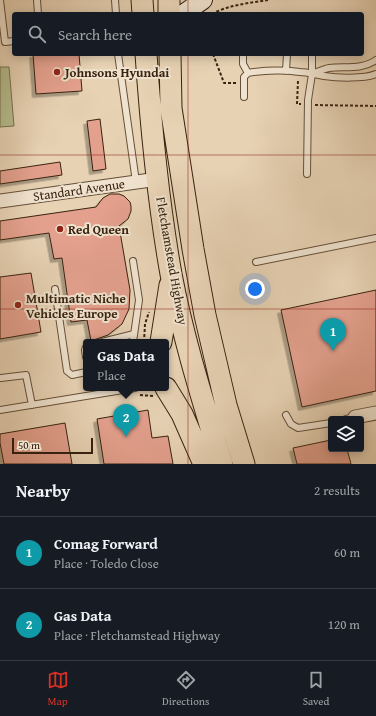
<!DOCTYPE html>
<meta charset="utf-8">
<style>
body{margin:0;font-family:"Gentium Book Plus",serif;background:#242831;color:#f1f3f6}
.controls{position:absolute;right:12px;bottom:12px;display:grid;overflow:hidden;border-radius:4px;box-shadow:0 2px 10px #0003}
.controls button{width:36px;height:36px;display:grid;place-items:center;padding:0;border:0;border-bottom:1px solid #363941;background:#171b24;color:#f1f3f6;font:20px sans-serif}
.scale{position:absolute;left:12px;bottom:10px;width:81px;box-sizing:border-box;padding-left:4px;border:2px solid #382310;border-top:0;font-size:11px;line-height:14px;white-space:nowrap;color:#382310;-webkit-text-stroke:3px #efe2ce;paint-order:stroke}
.you{position:absolute;left:255px;top:289px;width:14px;height:14px;margin:-10px;border:3px solid #fff;border-radius:50%;background:#1a73e8;box-shadow:0 0 0 6px #1a73e833}
.badge{display:grid;place-items:center;width:26px;height:26px;border-radius:50%;background:#d93025;color:#fff;font-size:13px;font-weight:700}
.pin{position:absolute;translate:-50% -33px;filter:drop-shadow(0 1px 2px #0008)}
.pin::after{content:'';position:absolute;top:21px;width:14px;height:12px;background:inherit;clip-path:polygon(0 0,100% 0,50% 100%)}
.popup{position:absolute;left:83px;top:339px;width:86px;height:52px;box-sizing:border-box;display:grid;place-content:center;border-radius:4px;background:#171b24;filter:drop-shadow(0 1px 3px #0005);font-size:13px;white-space:nowrap;color:#9ea1a6}
.popup b{font-size:15px;color:#f1f3f6}
.popup::after{content:'';position:absolute;left:50%;top:100%;margin-left:-8px;border:8px solid transparent;border-top-color:#171b24}
.list{margin:0;padding:0;list-style:none}
h2{display:flex;justify-content:space-between;align-items:center;height:52px;margin:0;padding:0 16px;font-size:17px}
h2 small{font-size:13px;font-weight:400;color:#9ea1a6}
.list li{display:grid;grid-template-columns:26px 1fr auto;gap:12px;align-items:center;box-sizing:border-box;height:72px;padding:0 16px;border-top:1px solid #363941}
.list b{display:block;font-size:15px;white-space:nowrap}
.list p{margin:0;font-size:13px;white-space:nowrap;color:#9ea1a6}
.list em{font-size:13px;font-style:normal;color:#9ea1a6}
.icon{flex:none;width:22px;height:22px;fill:none;stroke:currentColor;stroke-width:2;stroke-linecap:round;stroke-linejoin:round}
.map{position:relative;flex:none;width:376px;height:464px;overflow:hidden}
.search{position:absolute;background:#171b24;box-shadow:0 2px 10px #0003;left:12px;right:12px;top:12px;height:44px;display:flex;align-items:center;gap:10px;box-sizing:border-box;padding:0 14px;border-radius:4px;color:#9ea1a6;font-size:15px}
.sheet{height:196px;background:#171b24}
nav{display:flex;justify-content:space-around;align-items:center;box-sizing:border-box;height:56px;border-top:1px solid #363941;background:#171b24;font-size:11px;color:#9ea1a6}
nav a{display:grid;justify-items:center;gap:2px}
nav .on{color:#d93025}
.map>svg:first-child{display:block}
</style>
<div class="map">
<svg width="376" height="464" viewBox="0 0 376 464">
<defs>
<filter id="shadow"><feDropShadow dx="-3.5" dy="3.5" stdDeviation="0" flood-color="#0004"/></filter>
</defs>
<rect width="100%" height="100%" fill="#e7d2b4"/>
<filter id="stains"><feTurbulence type="fractalNoise" baseFrequency=".005" numOctaves="4"/><feColorMatrix values="0 0 0 0 .2 0 0 0 0 .09 0 0 0 0 .02 0 0 0 .5 -.17"/></filter>
<radialGradient id="worn" r=".72"><stop offset=".6" stop-color="#630" stop-opacity="0"/><stop offset="1" stop-color="#630" stop-opacity=".3"/></radialGradient>
<path fill="#b5bc8e" stroke="#76704f" d="M 0,67 L 9,67 L 14,126 L 0,127 Z"/>
<path fill="#e3a08d" stroke="#382310" filter="url(#shadow)" d="M 33,54 L 79,54 L 82,91 L 36,94 Z
M 100,119 L 106,169 L 93,171 L 87,121 Z
M 60,162 L 62,175 L 0,184 L 0,171 Z
M 110,194 L 119,194 L 124,196 L 130,202 L 131,206 L 131,211 L 128,219 L 119,226 L 130,290 L 129,309 L 122,324 L 108,335 L 91,341 L 87,320 L 71,322 L 62,258 L 54,259 L 49,233 L 0,240 L 0,221 L 96,207 L 103,198 Z
M 31,273 L 41,332 L 0,339 L 0,277 Z
M 376,290 L 376,391 L 302,407 L 281,310 Z
M 148,410 L 152,438 L 168,436 L 173,464 L 104,464 L 97,419 Z
M 65,423 L 72,464 L 4,464 L 0,443 L 0,434 Z
M 331,440 L 331,449 L 347,449 L 351,464 L 297,464 L 293,448 Z"/>
<g fill="none" stroke-linecap="round" stroke-linejoin="round">
<defs>
<path id="service" d="M 0,0 L 5,42 L 14,41
M 37,0 L 38,14
M 115,0 L 116,14
M 118,54 L 136,182
M 243,54 L 243,64 L 248,73
M 286,71 L 287,54
M 313,73 C 318,72 324,69 329,68 C 345,66 362,70 376,60
M 244,97 L 244,77 L 248,73 C 265,70 283,70 300,72 C 308,72 316,75 324,76 C 337,78 364,79 376,74
M 307,174 L 308,100 L 312,74 L 312,54
M 133,261 L 139,300 L 133,342
M 256,262 L 376,238
M 55,289 L 67,371 L 72,375 L 86,372
M 102,342 L 134,334
M 86,347 L 85,350 L 86,357
M 1,378 L 26,375 L 32,405
M 0,410 L 135,388
M 286,415 L 291,424 L 298,428 L 331,423
M 346,419 L 355,417"/>
<path id="minor" d="M 0,201 L 158,179
M 355,417 L 376,413"/>
<path id="secondary" d="M 183,14 L 203,0"/>
<path id="trunk" d="M 142,0 L 143,14
M 169,14 L 169,0
M 146,54 C 151,127 158,201 171,274 C 183,338 203,401 222,464
M 170,54 L 171,108 L 193,249 L 205,315 L 226,405 L 244,464
M 161,342 L 170,285
M 166,388 L 182,414 L 204,464"/>
</defs>
<use href="#service" stroke="#644f39" stroke-width="8"/>
<use href="#minor" stroke="#644f39" stroke-width="15"/>
<use href="#secondary" stroke="#382310" stroke-width="20"/>
<use href="#trunk" stroke="#382310" stroke-width="23"/>
<path stroke="#382310" stroke-width="2" stroke-dasharray="3 2" stroke-linecap="butt" d="M 212,14 C 228,5 250,3 268,0
M 213,54 L 224,83 L 236,83
M 298,81 L 297,104 L 301,104
M 315,105 L 376,106
M 144,342 L 145,324 L 149,312
M 140,395 L 153,396"/>
<use href="#service" stroke="#efe2ce" stroke-width="6"/>
<use href="#minor" stroke="#efe2ce" stroke-width="13"/>
<use href="#secondary" stroke="#efe2ce" stroke-width="18"/>
<use href="#trunk" stroke="#e7d2b4" stroke-width="21"/>
</g>
<path fill="none" stroke="#8f2418" stroke-width="1" stroke-opacity="0.55" d="M 188,0 L 188,14M 188,54 L 188,464M 0,155 L 376,155M 0,309 L 376,309"/>
<g fill="#8f2418" stroke="#efe2ce" stroke-width="1.5">
<circle cx="57" cy="72" r="4"/>
<circle cx="60" cy="229" r="4"/>
<circle cx="18" cy="305" r="4"/>
</g>
<g text-anchor="middle" dominant-baseline="central" stroke-width="4" stroke-linejoin="round" paint-order="stroke">
<g font-size="13" font-weight="bold" fill="#382310" stroke="#efe2ce" text-anchor="start">
<text x="65" y="72">Johnsons Hyundai</text>
<text x="68" y="229">Red Queen</text>
<text x="26" y="298">Multimatic Niche<tspan x="26" dy="15">Vehicles Europe</tspan></text>
</g>
<g font-size="13" fill="#382310" stroke="#efe2ce">
<text transform="translate(79 190) rotate(-8)">Standard Avenue</text>
<text transform="translate(172 261) rotate(80)">Fletchamstead Highway</text>
</g>
</g>
<rect width="100%" height="100%" filter="url(#stains)"/>
<rect width="100%" height="100%" fill="url(#worn)"/>
</svg>
<div class="controls">
<button><svg class="icon" aria-label="layers" viewBox="0 0 24 24"><path d="M12 4l9 5-9 5-9-5zM3 14l9 5 9-5"/></svg></button>
</div>
<div class="scale">50 m</div>
<div class="you"></div>
<div class="pin badge" style="left:333px;top:351px;background:#0f9aa8">1</div>
<div class="pin badge" style="left:126px;top:437px;background:#0f9aa8">2</div>
<div class="popup"><b>Gas Data</b>Place</div>
<div class="search"><svg class="icon" aria-label="search" viewBox="0 0 24 24"><circle cx="10" cy="10" r="6"/><path d="M15 15l6 6"/></svg>Search here</div>
</div>
<section class="sheet">
<h2>Nearby<small>2 results</small></h2>
<ul class="list">
<li><span class="badge" style="background:#0f9aa8">1</span><div><b>Comag Forward</b><p>Place · Toledo Close</p></div><em>60 m</em></li>
<li><span class="badge" style="background:#0f9aa8">2</span><div><b>Gas Data</b><p>Place · Fletchamstead Highway</p></div><em>120 m</em></li>
</ul>
</section>
<nav>
<a class="on"><svg class="icon" aria-label="map" viewBox="0 0 24 24"><path d="M3 6l6-2 6 2 6-2v14l-6 2-6-2-6 2zM9 4v14M15 6v14"/></svg>Map</a>
<a><svg class="icon" aria-label="directions" viewBox="0 0 24 24"><path d="M12 3l9 9-9 9-9-9zM9 14v-3h6M13 9l2 2-2 2"/></svg>Directions</a>
<a><svg class="icon" aria-label="saved" viewBox="0 0 24 24"><path d="M7 4h10v16l-5-4-5 4z"/></svg>Saved</a>
</nav>
